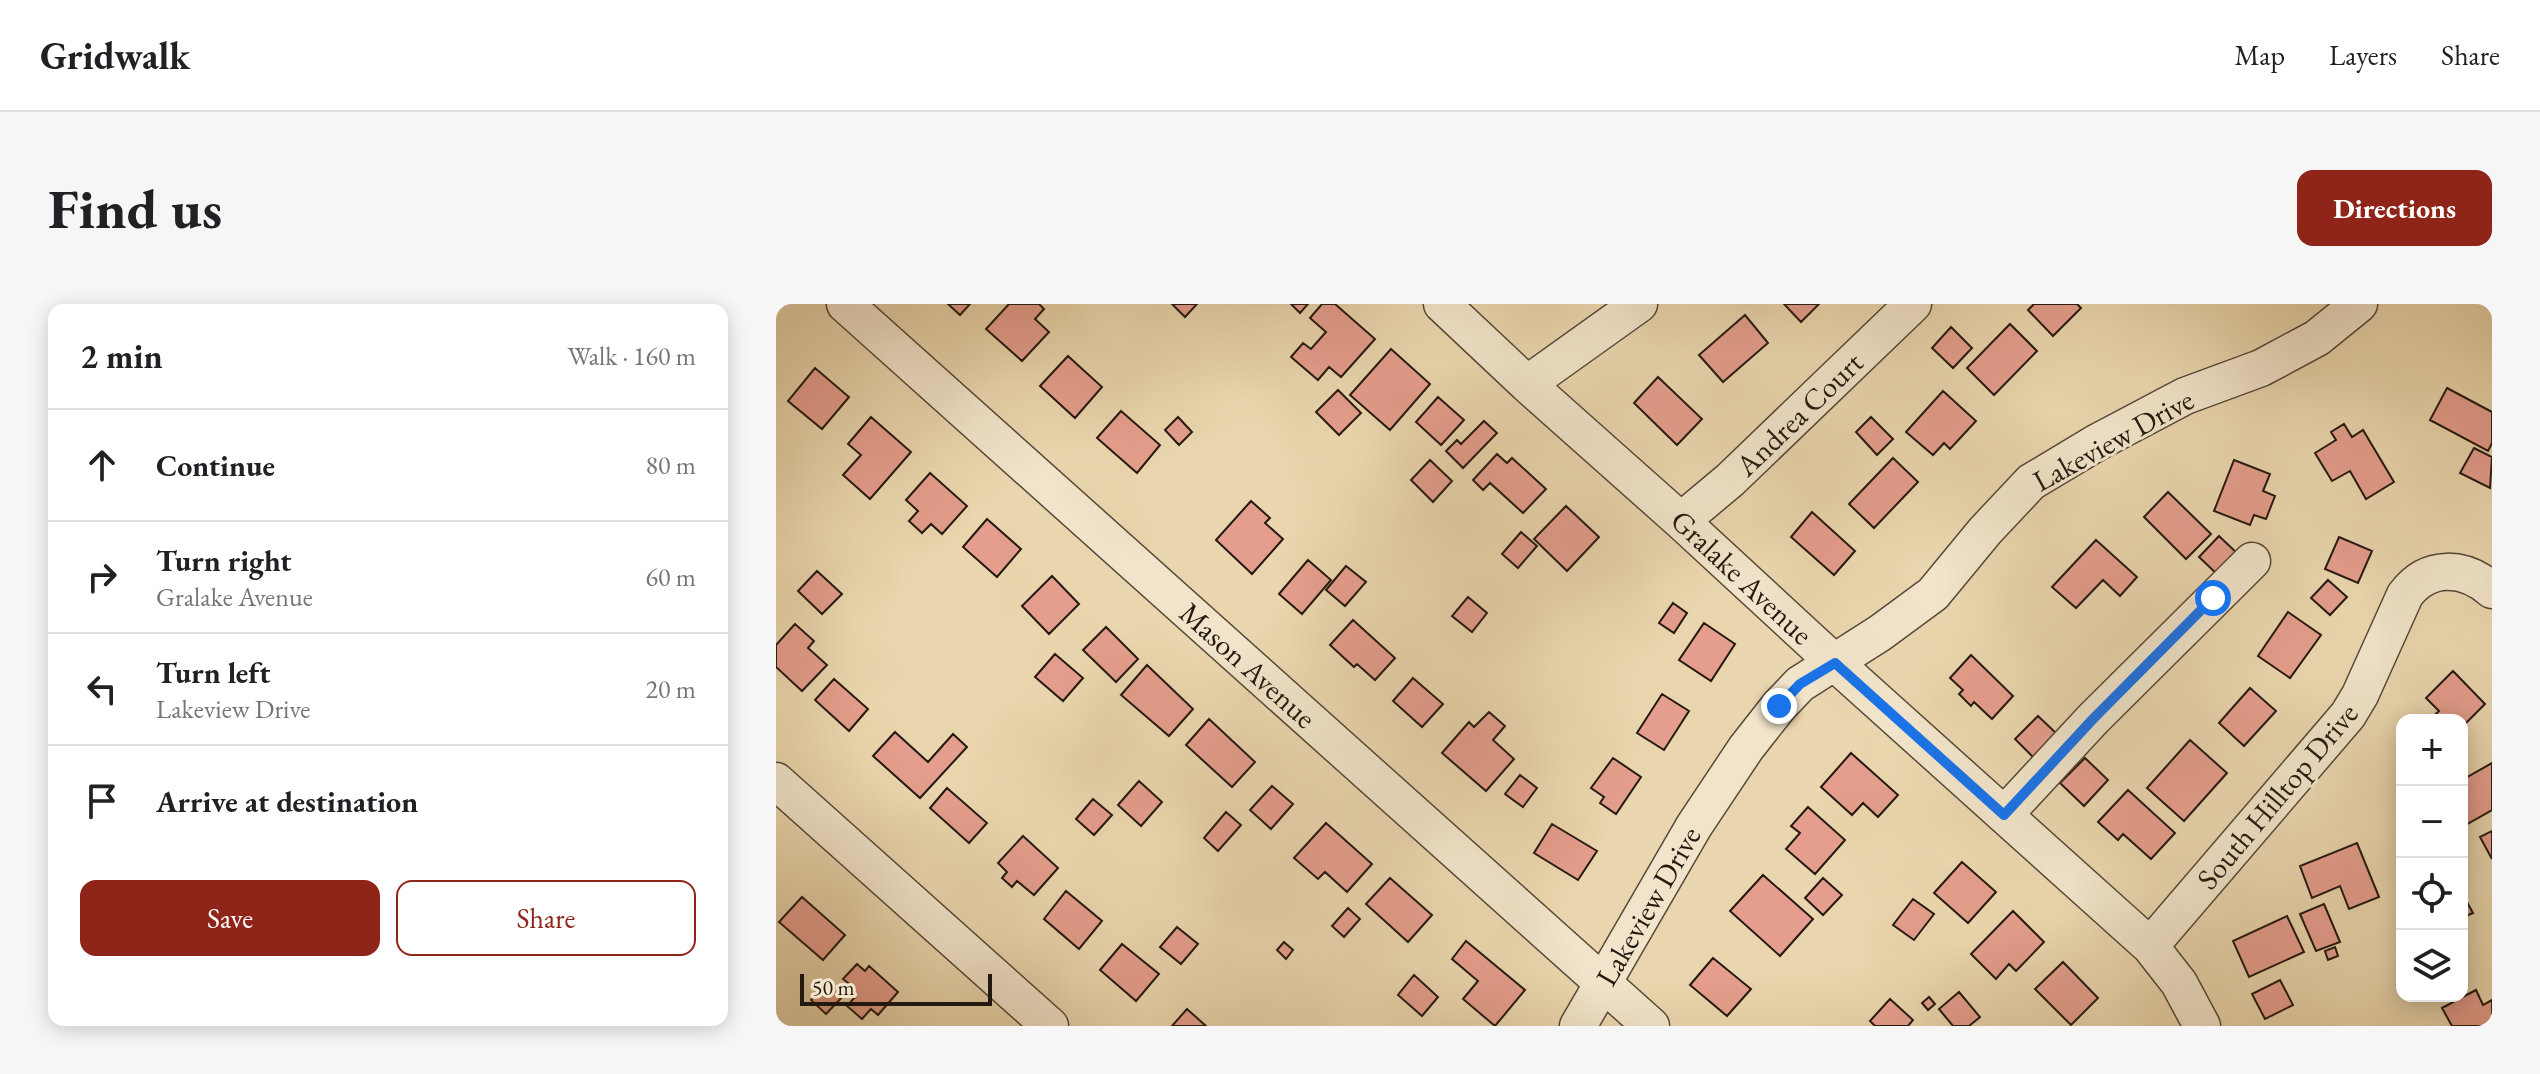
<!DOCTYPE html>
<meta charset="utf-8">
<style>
body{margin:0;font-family:"EB Garamond",serif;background:#f6f6f6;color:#202124}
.controls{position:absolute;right:24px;bottom:24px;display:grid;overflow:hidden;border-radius:16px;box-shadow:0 4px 20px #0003}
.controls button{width:72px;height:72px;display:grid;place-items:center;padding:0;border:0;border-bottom:2px solid #e0e0e0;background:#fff;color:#202124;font:40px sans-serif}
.scale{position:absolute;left:24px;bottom:20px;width:192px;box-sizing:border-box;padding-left:8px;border:4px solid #241910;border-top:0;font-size:22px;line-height:28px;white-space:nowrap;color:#241910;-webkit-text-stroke:6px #f1e4ca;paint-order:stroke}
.stop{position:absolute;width:24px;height:24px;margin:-18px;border:6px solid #1a73e8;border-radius:50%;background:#fff}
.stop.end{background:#1a73e8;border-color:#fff;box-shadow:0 2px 8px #0008}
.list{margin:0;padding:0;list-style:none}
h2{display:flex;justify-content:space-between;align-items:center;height:104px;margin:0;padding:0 32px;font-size:34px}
h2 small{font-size:26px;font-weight:400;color:#757577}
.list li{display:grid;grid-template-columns:52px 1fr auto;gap:24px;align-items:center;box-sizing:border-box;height:112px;padding:0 32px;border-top:2px solid #e0e0e0}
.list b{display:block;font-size:30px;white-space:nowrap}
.list p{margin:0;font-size:26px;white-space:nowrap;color:#757577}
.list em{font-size:26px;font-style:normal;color:#757577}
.actions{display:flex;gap:16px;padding:24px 32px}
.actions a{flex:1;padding:18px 0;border:2px solid #8f2418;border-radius:16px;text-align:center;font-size:28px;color:#8f2418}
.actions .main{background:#8f2418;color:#fff}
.icon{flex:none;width:44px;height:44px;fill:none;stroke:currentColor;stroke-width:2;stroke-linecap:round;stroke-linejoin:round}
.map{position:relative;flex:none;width:1716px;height:722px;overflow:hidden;border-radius:16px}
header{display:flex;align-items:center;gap:48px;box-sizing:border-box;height:112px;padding:0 40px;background:#fff;border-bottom:2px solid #e0e0e0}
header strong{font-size:38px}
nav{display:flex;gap:44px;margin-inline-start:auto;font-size:28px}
.intro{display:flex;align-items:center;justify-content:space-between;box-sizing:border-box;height:192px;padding:0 48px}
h1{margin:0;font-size:56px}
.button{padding:20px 36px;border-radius:16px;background:#8f2418;color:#fff;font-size:28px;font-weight:700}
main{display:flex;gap:48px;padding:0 48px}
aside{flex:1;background:#fff;border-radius:16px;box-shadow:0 4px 20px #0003}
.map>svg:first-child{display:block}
</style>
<header>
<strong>Gridwalk</strong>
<nav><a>Map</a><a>Layers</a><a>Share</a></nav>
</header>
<div class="intro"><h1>Find us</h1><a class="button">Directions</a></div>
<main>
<aside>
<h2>2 min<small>Walk · 160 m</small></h2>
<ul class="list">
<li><svg class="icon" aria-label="ahead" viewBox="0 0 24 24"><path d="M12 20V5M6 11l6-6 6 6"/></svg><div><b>Continue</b></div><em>80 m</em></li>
<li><svg class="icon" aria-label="right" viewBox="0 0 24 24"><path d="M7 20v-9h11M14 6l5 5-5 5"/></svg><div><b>Turn right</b><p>Gralake Avenue</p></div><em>60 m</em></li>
<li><svg class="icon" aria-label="left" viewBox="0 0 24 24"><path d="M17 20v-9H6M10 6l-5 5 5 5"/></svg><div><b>Turn left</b><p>Lakeview Drive</p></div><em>20 m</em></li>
<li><svg class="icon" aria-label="arrive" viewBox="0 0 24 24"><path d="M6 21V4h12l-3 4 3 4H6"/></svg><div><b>Arrive at destination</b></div></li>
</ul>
<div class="actions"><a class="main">Save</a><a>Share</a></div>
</aside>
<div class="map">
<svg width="1716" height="722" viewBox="0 0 1716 722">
<rect width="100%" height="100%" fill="#ead6ae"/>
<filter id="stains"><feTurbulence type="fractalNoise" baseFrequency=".0025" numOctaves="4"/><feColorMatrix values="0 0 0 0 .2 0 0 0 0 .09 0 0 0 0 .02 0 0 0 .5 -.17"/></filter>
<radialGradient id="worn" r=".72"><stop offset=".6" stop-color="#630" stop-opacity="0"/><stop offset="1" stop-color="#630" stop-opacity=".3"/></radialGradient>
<path fill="#e59e8d" stroke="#241910" stroke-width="2" d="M 172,0 L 194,0 L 184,11 Z
M 233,0 L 263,0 L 268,5 L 259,15 L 273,28 L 246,57 L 210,25 Z
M 396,0 L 421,0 L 409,13 Z
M 515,0 L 532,0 L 524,9 Z
M 546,0 L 559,0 L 599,35 L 565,73 L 553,63 L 542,76 L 515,53 L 527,39 L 535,45 L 550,28 L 534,14 Z
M 1008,0 L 1043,0 L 1025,18 Z
M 1258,0 L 1301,0 L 1305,4 L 1277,32 L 1252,6 Z
M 969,11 L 992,39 L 947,78 L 923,51 Z
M 1234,20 L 1261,47 L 1218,91 L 1191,64 Z
M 1175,23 L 1196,44 L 1177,64 L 1156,44 Z
M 615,45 L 654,80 L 614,126 L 574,91 Z
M 292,52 L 326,83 L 299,114 L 264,82 Z
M 39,64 L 73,93 L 46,125 L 12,97 Z
M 882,73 L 926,115 L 901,141 L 858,99 Z
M 1671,84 L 1716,108 L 1716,139 L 1712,147 L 1654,116 Z
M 562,86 L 585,109 L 563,131 L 540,108 Z
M 1167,87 L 1200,117 L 1174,145 L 1168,139 L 1157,151 L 1130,128 Z
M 662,93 L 688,116 L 665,141 L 640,118 Z
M 345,107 L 384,141 L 361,169 L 321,134 Z
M 95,113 L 135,148 L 94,195 L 67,171 L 85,151 L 72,140 Z
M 402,113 L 416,128 L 403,141 L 389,126 Z
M 1095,113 L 1117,135 L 1101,151 L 1080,128 Z
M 708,117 L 721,129 L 687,164 L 670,147 L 681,136 L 685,140 Z
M 1568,120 L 1576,133 L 1587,126 L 1618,178 L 1590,195 L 1574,167 L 1556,177 L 1539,149 L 1560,136 L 1555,128 Z
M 1698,144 L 1716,153 L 1714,184 L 1684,169 Z
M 721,150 L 731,159 L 736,154 L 770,185 L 747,209 L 714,179 L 707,186 L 697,176 Z
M 1117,154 L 1142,178 L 1098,224 L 1073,200 Z
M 654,156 L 676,177 L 657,198 L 635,176 Z
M 1458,156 L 1494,170 L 1487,187 L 1499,192 L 1490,215 L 1478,211 L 1474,221 L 1438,207 Z
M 154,169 L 191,202 L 166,230 L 155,220 L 146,229 L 133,217 L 142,207 L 130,196 Z
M 1392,188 L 1435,230 L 1410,255 L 1368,213 Z
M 475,197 L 494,214 L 489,219 L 507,235 L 476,270 L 440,236 Z
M 790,202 L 823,233 L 791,267 L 758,235 Z
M 1036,208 L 1079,247 L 1058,271 L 1015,233 Z
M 211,215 L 245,245 L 221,273 L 187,243 Z
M 745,228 L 761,242 L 742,264 L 726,250 Z
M 1443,232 L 1463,251 L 1443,272 L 1423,253 Z
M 1563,233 L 1596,247 L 1582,279 L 1549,265 Z
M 1320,236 L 1361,273 L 1344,292 L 1327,276 L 1300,304 L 1276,283 Z
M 532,256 L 555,276 L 526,310 L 503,290 Z
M 570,262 L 590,278 L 569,302 L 550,286 Z
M 41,267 L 66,290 L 46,310 L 22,287 Z
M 276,272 L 303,300 L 273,330 L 246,302 Z
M 1552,276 L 1571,293 L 1554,311 L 1535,294 Z
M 692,293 L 711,309 L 696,328 L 676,312 Z
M 897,299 L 911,309 L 898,329 L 883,319 Z
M 1512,308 L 1545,331 L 1514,374 L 1482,352 Z
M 577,316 L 619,354 L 599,376 L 581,360 L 578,363 L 554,341 Z
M 928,319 L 959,340 L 935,377 L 903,356 Z
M 19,320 L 38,337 L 32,344 L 51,361 L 26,387 L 0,363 L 0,341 Z
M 330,323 L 362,355 L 340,378 L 307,346 Z
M 279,350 L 307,374 L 287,397 L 259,373 Z
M 1195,351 L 1237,392 L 1216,415 L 1198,398 L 1195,402 L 1183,390 L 1187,386 L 1174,374 Z
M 371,361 L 417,405 L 393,432 L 345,391 Z
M 1677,367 L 1709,400 L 1686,423 L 1686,416 L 1653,416 L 1663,407 L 1650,394 Z
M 637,374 L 667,400 L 646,423 L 617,397 Z
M 58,375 L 92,405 L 73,427 L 39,396 Z
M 1474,384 L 1500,407 L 1468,442 L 1443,419 Z
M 886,390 L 913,407 L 888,446 L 861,429 Z
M 713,408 L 729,422 L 717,436 L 738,455 L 710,487 L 666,449 L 693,418 L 698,423 Z
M 1262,412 L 1281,430 L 1258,454 L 1239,435 Z
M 433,415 L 479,458 L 456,483 L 410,441 Z
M 119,428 L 152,458 L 177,430 L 191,443 L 144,494 L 97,452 Z
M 1414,436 L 1451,469 L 1408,517 L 1371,484 Z
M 1075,449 L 1122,491 L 1102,513 L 1087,499 L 1076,511 L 1045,483 Z
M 837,454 L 865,473 L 840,510 L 824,499 L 828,493 L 815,484 Z
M 1309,454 L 1332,476 L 1308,502 L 1284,479 Z
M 1716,459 L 1716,506 L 1686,523 L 1686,476 Z
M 744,471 L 761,484 L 747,503 L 729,490 Z
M 363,477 L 386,498 L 365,522 L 342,501 Z
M 496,482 L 517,500 L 495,525 L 474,506 Z
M 171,484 L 211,519 L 193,539 L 154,504 Z
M 1352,486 L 1399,529 L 1375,555 L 1347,530 L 1342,536 L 1322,518 Z
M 317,495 L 336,511 L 318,531 L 300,515 Z
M 1032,503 L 1069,536 L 1039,570 L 1010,545 L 1024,529 L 1015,522 Z
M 450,508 L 465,521 L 442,547 L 428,534 Z
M 550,519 L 596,560 L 571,588 L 549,568 L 542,575 L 518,554 Z
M 776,520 L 821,547 L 802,576 L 758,549 Z
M 1716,527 L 1716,555 L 1704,533 Z
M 247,532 L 282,564 L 258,591 L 241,577 L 236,583 L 226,574 L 231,568 L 222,559 Z
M 1581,539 L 1603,593 L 1573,605 L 1564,582 L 1536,594 L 1524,562 Z
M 1186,558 L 1220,588 L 1192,619 L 1158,589 Z
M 987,571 L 1037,615 L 1004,652 L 954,607 Z
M 614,574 L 656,611 L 632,638 L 590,600 Z
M 1047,574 L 1066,591 L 1047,611 L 1029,594 Z
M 290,587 L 326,617 L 303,645 L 268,615 Z
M 1686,589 L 1697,609 L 1686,614 Z
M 26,593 L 69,631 L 47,656 L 3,618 Z
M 1137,595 L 1158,610 L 1138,636 L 1117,621 Z
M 1548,600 L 1564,638 L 1540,647 L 1524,610 Z
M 572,604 L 584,615 L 568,633 L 556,622 Z
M 1237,607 L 1268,638 L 1240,667 L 1233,660 L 1220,675 L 1195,650 Z
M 1511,612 L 1528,648 L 1473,673 L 1457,637 Z
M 401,623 L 422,640 L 405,660 L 384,643 Z
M 690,637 L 749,686 L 719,722 L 687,695 L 702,677 L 676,655 Z
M 508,638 L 517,646 L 510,655 L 501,646 Z
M 346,640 L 383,670 L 360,697 L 324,666 Z
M 1559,643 L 1562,652 L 1552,656 L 1549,647 Z
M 937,654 L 975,685 L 951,712 L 914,681 Z
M 1287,658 L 1322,694 L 1295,721 L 1259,685 Z
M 81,660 L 89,667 L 93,662 L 122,688 L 102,711 L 95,705 L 86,715 L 71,702 L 80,692 L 73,685 L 76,682 L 67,675 Z
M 638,671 L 662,693 L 646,712 L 622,691 Z
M 1504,676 L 1517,701 L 1489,715 L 1476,690 Z
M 52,677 L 68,691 L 50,710 L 35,696 Z
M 1700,686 L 1707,701 L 1716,696 L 1716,722 L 1676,722 L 1666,704 Z
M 1183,688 L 1204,713 L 1193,722 L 1177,722 L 1163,705 Z
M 1153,693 L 1159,700 L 1152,706 L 1146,699 Z
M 1114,695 L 1137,716 L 1132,722 L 1099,722 L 1094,717 Z
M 411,705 L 430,722 L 396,722 Z"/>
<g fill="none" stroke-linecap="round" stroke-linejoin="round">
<defs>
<path id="minor" d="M 69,0 L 875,722
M 666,0 L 751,80 L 905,217 L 1059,359 L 1374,642 L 1403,679 L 1426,722
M 751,80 L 863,0
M 905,217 L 954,176 L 1137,0
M 0,477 L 274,722
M 1228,511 L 1317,415 L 1476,257
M 1374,642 L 1572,411 L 1584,391 L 1629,291 C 1652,260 1688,262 1716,286
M 802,722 L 918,522 L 970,444 L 1003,402 L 1024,380 L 1104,329 L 1157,290 L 1209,227 L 1255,178 L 1320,139 L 1409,92 L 1485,64 L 1541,34 L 1583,0"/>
</defs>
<use href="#minor" stroke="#564838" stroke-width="39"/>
<use href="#minor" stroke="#f1e4ca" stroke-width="36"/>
</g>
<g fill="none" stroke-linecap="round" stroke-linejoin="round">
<path stroke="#1a73e8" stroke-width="10" d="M 1003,402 L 1024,380 L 1059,359 L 1228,511 L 1317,415 L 1437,294"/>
</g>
<g text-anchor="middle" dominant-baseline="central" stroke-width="6" stroke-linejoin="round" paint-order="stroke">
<g font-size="30" fill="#241910" stroke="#f1e4ca">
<text transform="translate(1023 110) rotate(-44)">Andrea Court</text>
<text transform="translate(1337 136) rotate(-29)">Lakeview Drive</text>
<text transform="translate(966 273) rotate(43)">Gralake Avenue</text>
<text transform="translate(472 361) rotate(42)">Mason Avenue</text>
<text transform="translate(1501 492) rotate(-50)">South Hilltop Drive</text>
<text transform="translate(872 602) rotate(-60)">Lakeview Drive</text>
</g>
</g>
<rect width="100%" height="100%" filter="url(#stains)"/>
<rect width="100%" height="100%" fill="url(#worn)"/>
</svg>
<div class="controls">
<button>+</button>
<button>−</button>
<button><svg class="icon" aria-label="locate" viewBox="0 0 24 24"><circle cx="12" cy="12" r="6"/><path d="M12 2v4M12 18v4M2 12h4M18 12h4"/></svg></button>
<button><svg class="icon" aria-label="layers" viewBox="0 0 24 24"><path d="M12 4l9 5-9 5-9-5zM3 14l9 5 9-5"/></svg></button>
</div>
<div class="scale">50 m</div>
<div class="stop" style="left:1437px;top:294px"></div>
<div class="stop end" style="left:1003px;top:402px"></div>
</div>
</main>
